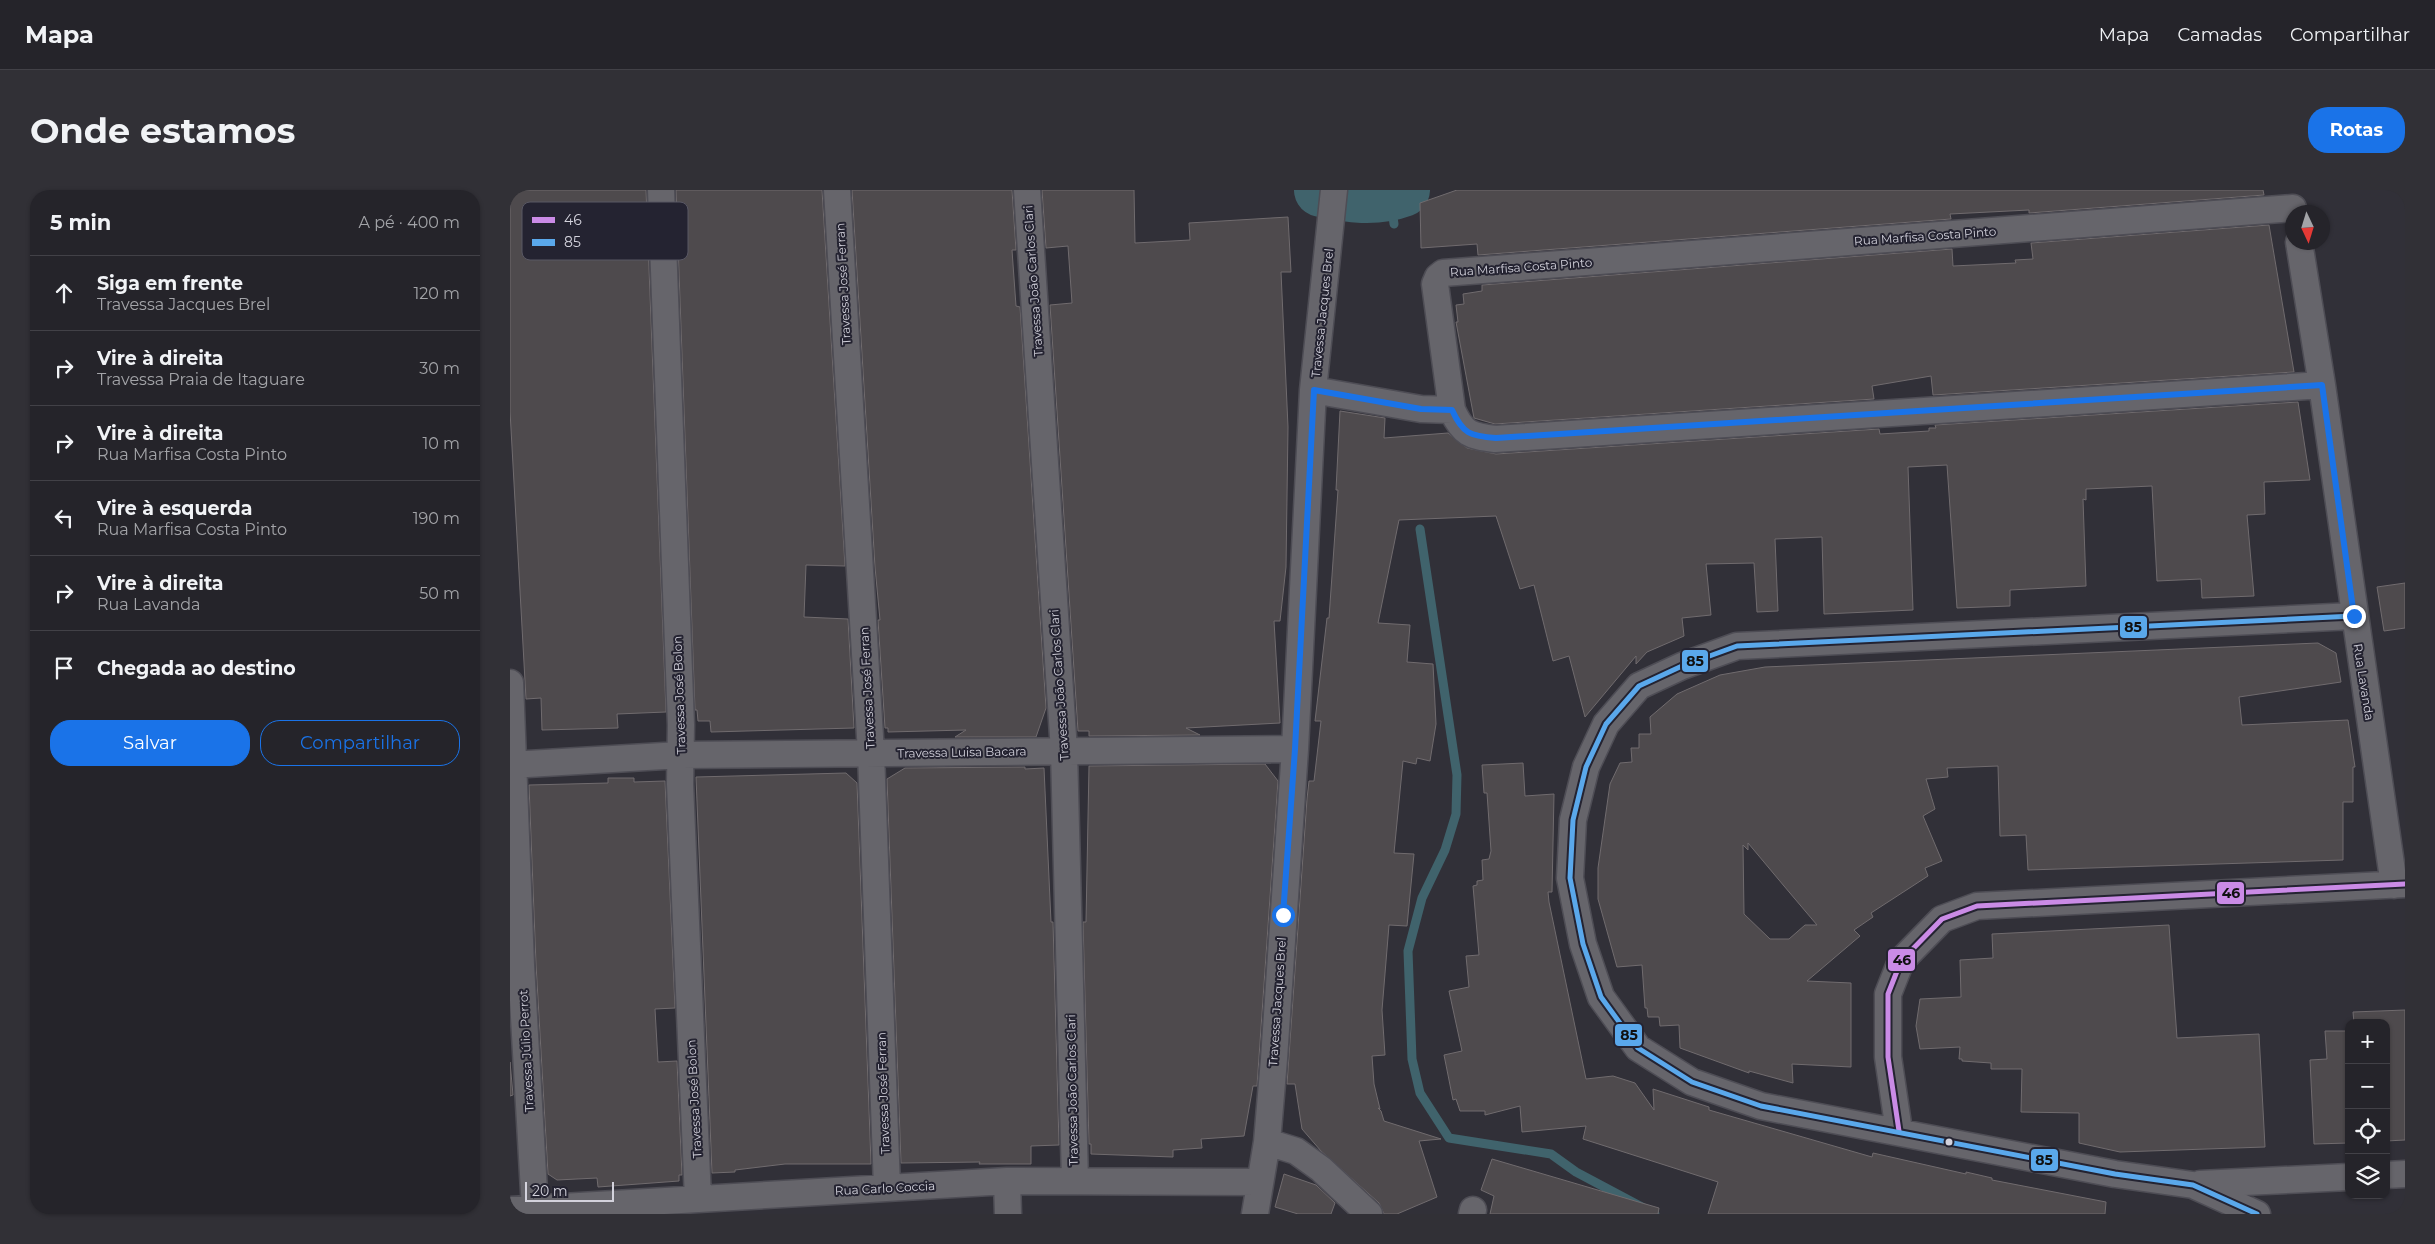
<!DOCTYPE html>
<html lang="pt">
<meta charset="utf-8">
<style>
body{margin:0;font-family:Montserrat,sans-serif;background:#313036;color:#f1f3f6}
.controls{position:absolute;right:15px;bottom:15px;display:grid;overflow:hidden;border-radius:10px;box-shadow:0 1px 4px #0004}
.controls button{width:45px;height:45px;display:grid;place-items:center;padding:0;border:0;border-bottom:1px solid #424147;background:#25242a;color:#f1f3f6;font:25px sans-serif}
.compass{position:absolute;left:1775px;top:15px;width:45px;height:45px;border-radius:50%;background:#25242a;box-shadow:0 1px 4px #0004;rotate:176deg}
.scale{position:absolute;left:15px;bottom:12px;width:89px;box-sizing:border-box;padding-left:5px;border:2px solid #d3d2dc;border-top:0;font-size:14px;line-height:18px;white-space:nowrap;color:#d3d2dc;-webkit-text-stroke:4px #242331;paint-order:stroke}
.stop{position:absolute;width:15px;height:15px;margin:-11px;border:4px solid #1a73e8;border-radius:50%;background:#fff}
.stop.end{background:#1a73e8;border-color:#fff;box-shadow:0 1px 5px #0008}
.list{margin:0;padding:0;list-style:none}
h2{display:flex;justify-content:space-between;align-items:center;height:65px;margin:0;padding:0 20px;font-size:21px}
h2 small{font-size:16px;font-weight:400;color:#a3a4a8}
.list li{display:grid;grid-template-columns:32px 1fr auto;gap:15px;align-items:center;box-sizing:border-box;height:75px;padding:0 20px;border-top:1px solid #424147}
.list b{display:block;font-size:19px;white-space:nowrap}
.list p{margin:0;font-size:16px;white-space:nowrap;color:#a3a4a8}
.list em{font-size:16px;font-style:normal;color:#a3a4a8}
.actions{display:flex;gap:10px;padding:15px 20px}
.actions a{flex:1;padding:11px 0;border:1px solid #1a73e8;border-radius:20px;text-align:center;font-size:18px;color:#1a73e8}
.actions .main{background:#1a73e8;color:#fff}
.icon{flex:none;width:28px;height:28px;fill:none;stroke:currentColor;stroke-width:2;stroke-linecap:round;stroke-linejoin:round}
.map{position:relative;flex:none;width:1895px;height:1024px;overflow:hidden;border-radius:20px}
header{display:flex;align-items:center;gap:30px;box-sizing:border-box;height:70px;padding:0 25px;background:#25242a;border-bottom:1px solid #424147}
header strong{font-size:24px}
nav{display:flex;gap:28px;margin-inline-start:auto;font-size:18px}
.intro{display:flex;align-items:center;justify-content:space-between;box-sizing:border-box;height:120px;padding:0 30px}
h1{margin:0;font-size:35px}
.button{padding:12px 22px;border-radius:20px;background:#1a73e8;color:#fff;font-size:18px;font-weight:700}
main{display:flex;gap:30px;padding:0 30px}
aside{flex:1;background:#25242a;border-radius:20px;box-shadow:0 1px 4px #0004}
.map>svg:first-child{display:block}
</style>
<header>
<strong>Mapa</strong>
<nav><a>Mapa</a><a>Camadas</a><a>Compartilhar</a></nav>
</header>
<div class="intro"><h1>Onde estamos</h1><a class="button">Rotas</a></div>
<main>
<aside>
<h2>5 min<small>A pé · 400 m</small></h2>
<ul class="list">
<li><svg class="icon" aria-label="ahead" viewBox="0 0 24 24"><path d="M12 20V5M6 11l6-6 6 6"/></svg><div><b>Siga em frente</b><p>Travessa Jacques Brel</p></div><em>120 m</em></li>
<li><svg class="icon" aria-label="right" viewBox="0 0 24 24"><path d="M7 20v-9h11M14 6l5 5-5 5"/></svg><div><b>Vire à direita</b><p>Travessa Praia de Itaguare</p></div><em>30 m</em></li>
<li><svg class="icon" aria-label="right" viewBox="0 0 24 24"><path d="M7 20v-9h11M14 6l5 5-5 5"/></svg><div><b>Vire à direita</b><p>Rua Marfisa Costa Pinto</p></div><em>10 m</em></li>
<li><svg class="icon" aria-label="left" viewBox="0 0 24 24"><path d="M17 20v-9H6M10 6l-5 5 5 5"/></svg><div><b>Vire à esquerda</b><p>Rua Marfisa Costa Pinto</p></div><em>190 m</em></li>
<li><svg class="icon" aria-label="right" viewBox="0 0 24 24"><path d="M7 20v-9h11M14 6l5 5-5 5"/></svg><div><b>Vire à direita</b><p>Rua Lavanda</p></div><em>50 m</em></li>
<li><svg class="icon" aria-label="arrive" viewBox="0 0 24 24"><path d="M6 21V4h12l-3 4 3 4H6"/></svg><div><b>Chegada ao destino</b></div></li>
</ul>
<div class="actions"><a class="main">Salvar</a><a>Compartilhar</a></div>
</aside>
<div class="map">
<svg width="1895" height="1024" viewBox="0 0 1895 1024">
<rect width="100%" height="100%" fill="#313038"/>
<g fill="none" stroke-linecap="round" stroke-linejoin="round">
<path stroke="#40636c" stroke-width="9" d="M 880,5 L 884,34
M 910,339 L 947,585 L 946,624 L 935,660 L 912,708 L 898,761 L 902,869 L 910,903 L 939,948 L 1041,964 L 1066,982 L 1145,1024"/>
<path stroke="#40636c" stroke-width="54" d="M 811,0 C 838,6 866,10 893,0"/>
</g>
<path fill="#4e4a4d" stroke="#706b6e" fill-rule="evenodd" d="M 0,0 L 136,0 L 156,522 L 107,524 L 108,538 L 32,540 L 31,508 L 16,509 L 0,221 Z
M 166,0 L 312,0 L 335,376 L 296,375 L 294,427 L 338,429 L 344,538 L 201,542 L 200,531 L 188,531 L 187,520 L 185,520 Z
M 342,0 L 502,0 L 506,60 L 502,60 L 506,116 L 510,117 L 536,518 L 526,547 L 445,547 L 456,540 L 378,542 L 378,538 L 375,538 L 368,430 L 370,430 L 365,377 Z
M 532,0 L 624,0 L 625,53 L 680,50 L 679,33 L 778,27 L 781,82 L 771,82 L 778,237 L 776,377 L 770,431 L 764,431 L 770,533 L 676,538 L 690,545 L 579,546 L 579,541 L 568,541 L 540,115 L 562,113 L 558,56 L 536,58 Z
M 947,0 L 1753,0 L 1754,5 L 1519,23 L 1519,20 L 1440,24 L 1441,29 L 968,65 L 967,54 L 911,58 L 910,13 Z
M 1759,35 L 1784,182 L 1423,205 L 1421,186 L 1362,196 L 1364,209 L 985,234 L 964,228 L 946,132 L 948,132 L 946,115 L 954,114 L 953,104 L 972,101 L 972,95 L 1442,59 L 1443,76 L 1506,73 L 1505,70 L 1523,69 L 1521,53 Z
M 1788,212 L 1800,290 L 1754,292 L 1755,324 L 1737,325 L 1744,406 L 1692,408 L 1691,389 L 1647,391 L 1642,296 L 1576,299 L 1576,310 L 1573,309 L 1576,396 L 1500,400 L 1500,416 L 1447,418 L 1437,275 L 1398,277 L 1403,420 L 1314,424 L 1312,347 L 1265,349 L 1268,421 L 1247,422 L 1244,373 L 1196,374 L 1201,425 L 1172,428 L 1174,446 L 1137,462 L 1126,474 L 1126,466 L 1075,527 L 1059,466 L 1043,471 L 1024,395 L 1010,399 L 986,326 L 889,330 L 868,433 L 900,435 L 897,472 L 923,474 L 926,534 L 920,571 L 907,568 L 906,574 L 893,571 L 884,663 L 904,664 L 897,736 L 879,735 L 872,820 L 875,865 L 862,866 L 864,894 L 870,919 L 868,918 L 871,921 L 874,931 L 931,949 L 909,951 L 927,1007 L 887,1024 L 874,1024 L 869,1013 L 811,961 L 792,939 L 785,894 L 777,894 L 797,609 L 799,591 L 804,591 L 811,531 L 805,531 L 817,428 L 819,428 L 828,300 L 826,300 L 830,221 L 875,228 L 874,248 L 938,243 L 957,258 L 986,264 L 1369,239 L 1370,244 L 1419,241 L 1419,238 L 1426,238 L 1425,235 Z
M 1895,393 L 1895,438 L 1874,441 L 1867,397 Z
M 1808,453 L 1826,463 L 1831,492 L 1729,507 L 1732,535 L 1838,530 L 1845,577 L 1843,577 L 1843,612 L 1833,612 L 1833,670 L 1518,680 L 1516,645 L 1490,646 L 1488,576 L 1437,578 L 1438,587 L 1416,589 L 1425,619 L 1413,626 L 1432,671 L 1415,678 L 1418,686 L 1361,723 L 1363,727 L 1344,740 L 1350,746 L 1297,791 L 1341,793 L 1341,877 L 1282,874 L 1283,893 L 1239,881 L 1239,883 L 1170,858 L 1169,835 L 1150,836 L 1149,827 L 1138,827 L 1137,818 L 1135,818 L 1132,775 L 1107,777 L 1088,709 L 1088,678 L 1100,594 L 1110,573 L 1122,572 L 1121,558 L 1129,558 L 1129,544 L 1141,544 L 1140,527 L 1167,504 L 1210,485 L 1255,477 ZM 1238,653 L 1274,696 L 1307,735 L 1295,735 L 1279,749 L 1260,749 L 1234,724 L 1233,655 L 1238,660 Z
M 1013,573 L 1015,606 L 1044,604 L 1042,702 L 1038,702 L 1039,712 L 1076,889 L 1103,886 L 1125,893 L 1144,920 L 1143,899 L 1199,917 L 1199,920 L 1362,967 L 1363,963 L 1456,984 L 1456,982 L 1482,988 L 1482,990 L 1596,1012 L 1595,1024 L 1198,1024 L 1208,992 L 1073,949 L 1076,936 L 1012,942 L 1010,916 L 975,925 L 975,921 L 950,921 L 946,909 L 943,910 L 934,865 L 952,861 L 939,801 L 959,797 L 956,766 L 969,765 L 963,696 L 967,695 L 967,691 L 973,690 L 972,670 L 979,669 L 981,661 L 977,603 L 974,603 L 972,575 Z
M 755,574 L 768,591 L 747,896 L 743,896 L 734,946 L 691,949 L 692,958 L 663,960 L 663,967 L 581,964 L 581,954 L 579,954 L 573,732 L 576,732 L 579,576 Z
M 515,577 L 515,579 L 534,578 L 541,732 L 543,732 L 549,955 L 521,956 L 521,974 L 469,974 L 470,972 L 391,973 L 377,589 L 395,578 Z
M 336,583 L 347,593 L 361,974 L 275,974 L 225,980 L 225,982 L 202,983 L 186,587 Z
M 98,588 L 124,588 L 124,592 L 155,591 L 165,818 L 145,819 L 148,872 L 167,871 L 172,985 L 169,985 L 169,991 L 88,997 L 87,988 L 47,990 L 38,984 L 26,774 L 19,595 L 98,593 Z
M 1659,735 L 1667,848 L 1749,844 L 1755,957 L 1610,962 L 1569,953 L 1569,923 L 1511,922 L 1512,879 L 1481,879 L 1481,873 L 1452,871 L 1452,869 L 1449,869 L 1450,857 L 1410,859 L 1406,836 L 1410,809 L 1451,807 L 1450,770 L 1483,768 L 1482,744 Z
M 1895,820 L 1895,950 L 1876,951 L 1876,833 L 1844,833 L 1843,822 Z
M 1815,841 L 1839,841 L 1839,953 L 1804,954 L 1800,870 L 1817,869 Z
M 0,872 L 3,905 L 0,906 Z
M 982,969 L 1149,1018 L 1148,1024 L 980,1024 L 984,1006 L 971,1000 Z
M 774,984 L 806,995 L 825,1013 L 821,1024 L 788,1024 L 765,1017 Z"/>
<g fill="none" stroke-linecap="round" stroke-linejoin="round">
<defs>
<path id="minor" d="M 151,0 L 171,535 L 170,594 L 188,1009
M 327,0 L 361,563 L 377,997
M 517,0 L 554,561 L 565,991
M 1783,18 L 933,83 L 928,87 L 925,94 L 942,220 C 953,244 960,246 985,249 L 1812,195
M 1789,52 L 1812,195 L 1884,695
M 803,200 L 911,219 L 942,220
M 0,493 L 11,775 L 25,1019
M 0,575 L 171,565 L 785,559
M 1389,941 L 1378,867 L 1378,804 L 1391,771 L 1432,729 L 1467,716 L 1895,694
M 757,952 L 786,961 L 811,979 L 859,1024
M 1876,985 L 1895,984
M 497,991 L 498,1024
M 1690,994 L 1839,987
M 0,1020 L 497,991 L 750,992
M 745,1024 L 757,952 L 764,869 L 785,559 L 803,200 L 824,0
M 962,1024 L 963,1020
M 1747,1024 L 1683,995 L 1605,984 L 1251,916 L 1182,892 L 1128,858 L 1091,807 L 1073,754 L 1060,688 L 1063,630 L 1076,577 L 1096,534 L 1129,496 L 1172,476 L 1227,456 L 1844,426"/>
</defs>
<use href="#minor" stroke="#4e4d55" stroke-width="29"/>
<use href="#minor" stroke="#66656b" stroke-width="26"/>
<defs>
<path id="bus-1" d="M 1389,941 L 1378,867 L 1378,804 L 1391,771 L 1432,729 L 1467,716 L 1895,694"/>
<path id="bus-2" d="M 1747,1024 L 1683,995 L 1605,984 L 1251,916 L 1182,892 L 1128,858 L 1091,807 L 1073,754 L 1060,688 L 1063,630 L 1076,577 L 1096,534 L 1129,496 L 1172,476 L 1227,456 L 1844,426"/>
</defs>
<use href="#bus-1" stroke="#242331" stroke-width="9"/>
<use href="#bus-2" stroke="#242331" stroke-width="9"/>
<use href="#bus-1" stroke="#ca8be6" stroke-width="5"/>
<use href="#bus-2" stroke="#5aa8eb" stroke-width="5"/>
</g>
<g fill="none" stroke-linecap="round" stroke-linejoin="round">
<path stroke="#1a73e8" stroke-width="6" d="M 773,725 L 785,559 L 804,200 L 911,219 L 942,220 C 953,244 960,246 986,248 L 1812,195 L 1844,426"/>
</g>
<circle fill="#d3d2dc" stroke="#242331" stroke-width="2" cx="1439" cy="952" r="4.5"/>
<g text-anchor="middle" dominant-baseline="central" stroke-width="4" stroke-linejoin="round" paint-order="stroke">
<g font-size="12" fill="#d3d2dc" stroke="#242331">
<text transform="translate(1415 46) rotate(-4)">Rua Marfisa Costa Pinto</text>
<text transform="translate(1011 77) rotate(-4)">Rua Marfisa Costa Pinto</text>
<text transform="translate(523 91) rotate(-94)">Travessa João Carlos Clari</text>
<text transform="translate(333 94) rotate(-93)">Travessa José Ferran</text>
<text transform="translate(812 123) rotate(-84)">Travessa Jacques Brel</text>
<text transform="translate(1854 492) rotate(81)">Rua Lavanda</text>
<text transform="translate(549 495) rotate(-94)">Travessa João Carlos Clari</text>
<text transform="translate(357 498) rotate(-93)">Travessa José Ferran</text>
<text transform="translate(169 505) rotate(-92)">Travessa José Bolon</text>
<text transform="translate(452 562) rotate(-1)">Travessa Luisa Bacara</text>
<text transform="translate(767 812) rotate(-86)">Travessa Jacques Brel</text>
<text transform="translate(16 861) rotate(-93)">Travessa Júlio Perrot</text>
<text transform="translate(562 900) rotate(-91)">Travessa João Carlos Clari</text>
<text transform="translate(373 903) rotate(-92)">Travessa José Ferran</text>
<text transform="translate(184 909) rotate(-93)">Travessa José Bolon</text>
<text transform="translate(375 998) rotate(-3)">Rua Carlo Coccia</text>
</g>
</g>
<rect x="12" y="12" width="166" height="58" rx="8" fill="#242331" stroke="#595864" stroke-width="1"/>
<rect x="22" y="27" width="23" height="6" fill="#ca8be6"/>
<rect x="22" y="49" width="23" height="7" fill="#5aa8eb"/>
<g font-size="14" fill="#d3d2dc">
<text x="54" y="35">46</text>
<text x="54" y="57">85</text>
</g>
<g stroke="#242331" stroke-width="2">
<rect x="1609" y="425" width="29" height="24" rx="5" fill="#5aa8eb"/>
<rect x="1171" y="459" width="28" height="24" rx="5" fill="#5aa8eb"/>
<rect x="1706" y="691" width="29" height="24" rx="5" fill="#ca8be6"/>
<rect x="1377" y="758" width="29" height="24" rx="5" fill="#ca8be6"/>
<rect x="1104" y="833" width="29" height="24" rx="5" fill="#5aa8eb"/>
<rect x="1520" y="958" width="29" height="24" rx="5" fill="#5aa8eb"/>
</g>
<g font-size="14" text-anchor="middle" font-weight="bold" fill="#111">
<text x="1623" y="442">85</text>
<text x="1185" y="476">85</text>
<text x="1721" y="708">46</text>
<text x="1392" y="775">46</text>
<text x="1119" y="850">85</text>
<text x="1534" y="975">85</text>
</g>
</svg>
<div class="controls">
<button>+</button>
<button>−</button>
<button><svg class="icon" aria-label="locate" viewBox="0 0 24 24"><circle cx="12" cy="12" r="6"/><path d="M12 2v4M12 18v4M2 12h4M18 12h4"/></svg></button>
<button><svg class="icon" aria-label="layers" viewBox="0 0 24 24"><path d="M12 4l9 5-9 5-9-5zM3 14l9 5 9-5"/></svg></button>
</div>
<svg class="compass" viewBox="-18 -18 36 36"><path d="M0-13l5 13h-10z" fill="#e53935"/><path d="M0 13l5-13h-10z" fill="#a3a4a8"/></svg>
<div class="scale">20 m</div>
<div class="stop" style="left:773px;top:725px"></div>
<div class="stop end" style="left:1844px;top:426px"></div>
</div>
</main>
